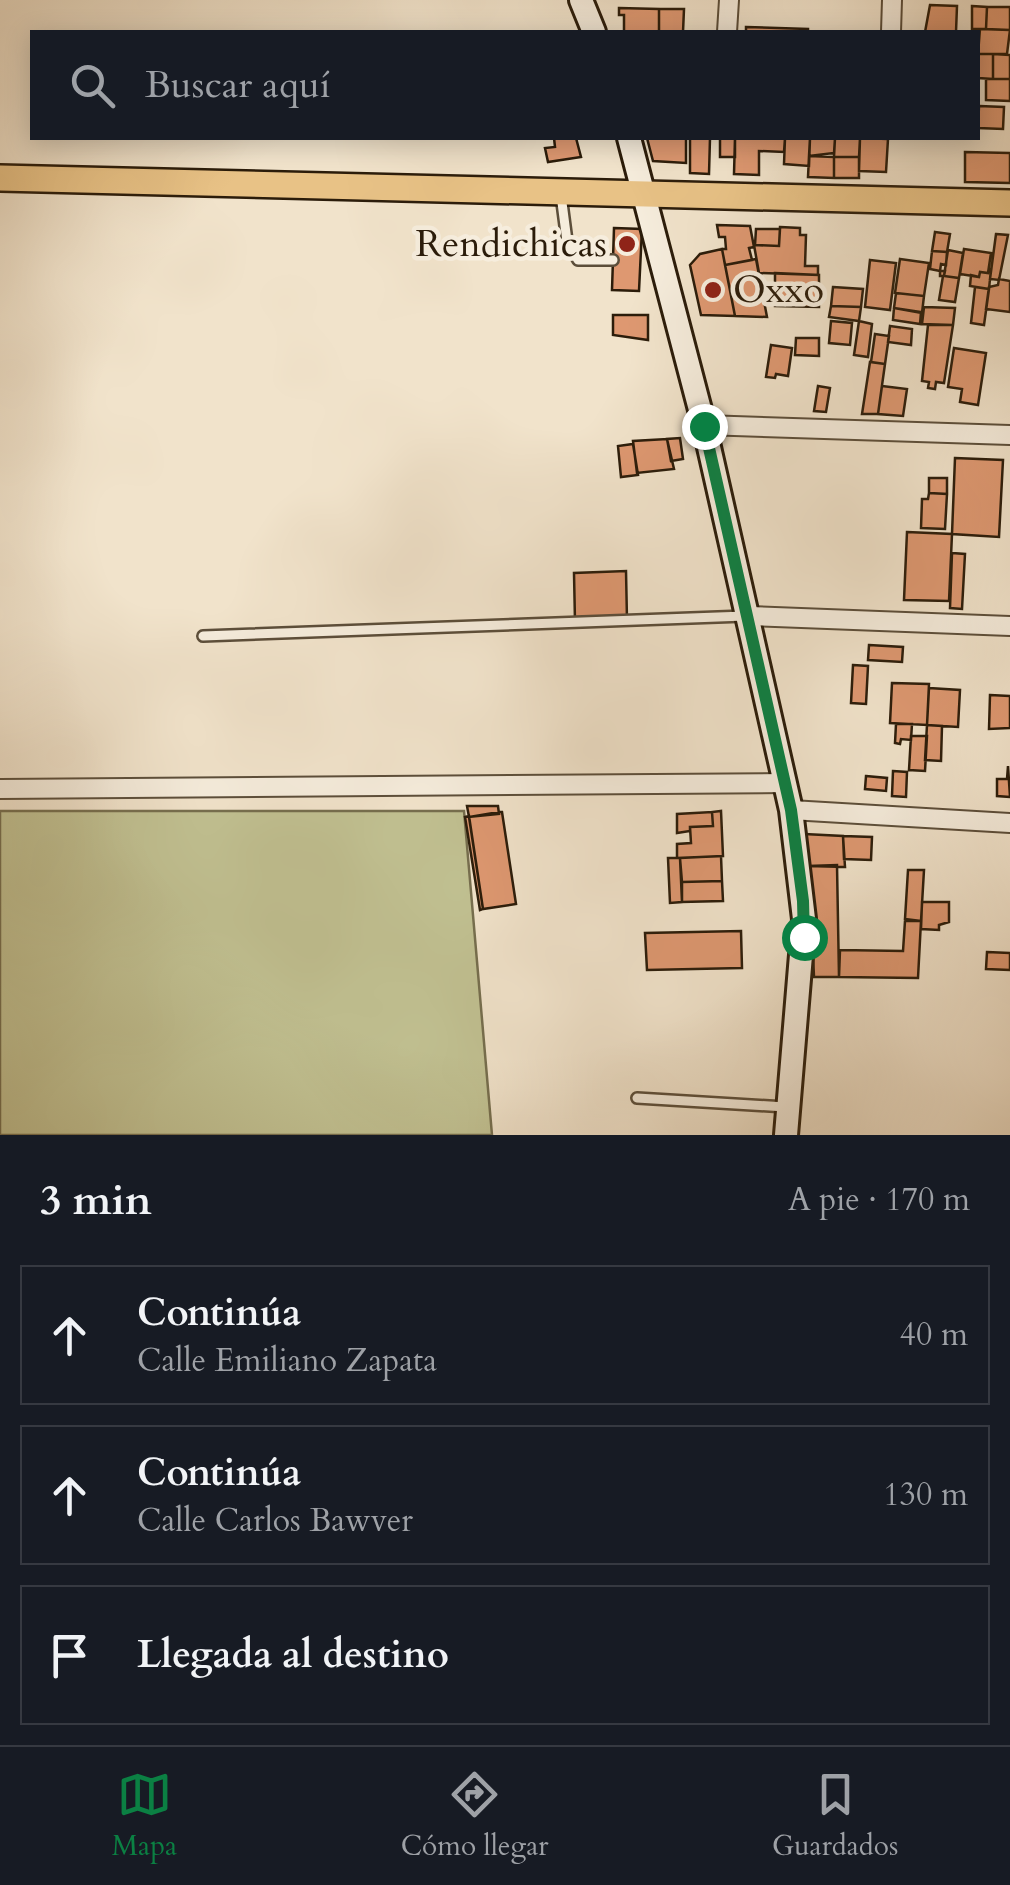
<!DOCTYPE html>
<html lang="es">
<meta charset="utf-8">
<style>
body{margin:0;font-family:Cardo,serif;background:#242831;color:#f1f3f6}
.stop{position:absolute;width:30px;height:30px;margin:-22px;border:8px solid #0b8043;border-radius:50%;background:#fff}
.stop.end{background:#0b8043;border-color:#fff;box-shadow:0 2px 10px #0008}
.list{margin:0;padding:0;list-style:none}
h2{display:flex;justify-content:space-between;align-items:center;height:130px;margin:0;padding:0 40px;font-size:42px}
h2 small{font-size:32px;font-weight:400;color:#9ea1a6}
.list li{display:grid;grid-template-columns:65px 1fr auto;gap:30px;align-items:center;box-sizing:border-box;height:140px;margin:0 20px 20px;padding:0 20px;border:2px solid #363941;border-radius:0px}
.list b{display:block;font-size:38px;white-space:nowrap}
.list p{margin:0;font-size:32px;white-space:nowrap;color:#9ea1a6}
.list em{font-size:32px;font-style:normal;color:#9ea1a6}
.icon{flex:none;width:55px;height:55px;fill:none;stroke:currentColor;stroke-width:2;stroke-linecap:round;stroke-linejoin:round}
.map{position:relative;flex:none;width:1010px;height:1135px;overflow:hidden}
.search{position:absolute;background:#171b24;box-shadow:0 5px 25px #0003;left:30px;right:30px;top:30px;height:110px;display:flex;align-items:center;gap:25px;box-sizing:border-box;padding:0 35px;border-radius:0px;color:#9ea1a6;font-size:38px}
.sheet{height:610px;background:#171b24}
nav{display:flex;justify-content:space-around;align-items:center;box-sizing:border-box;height:140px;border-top:2px solid #363941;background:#171b24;font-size:28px;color:#9ea1a6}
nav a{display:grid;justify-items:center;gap:5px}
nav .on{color:#0b8043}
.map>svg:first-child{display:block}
</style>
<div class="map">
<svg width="1010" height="1135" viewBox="0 0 1010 1135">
<rect width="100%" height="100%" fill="#f1e3cb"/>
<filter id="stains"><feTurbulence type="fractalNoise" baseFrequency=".002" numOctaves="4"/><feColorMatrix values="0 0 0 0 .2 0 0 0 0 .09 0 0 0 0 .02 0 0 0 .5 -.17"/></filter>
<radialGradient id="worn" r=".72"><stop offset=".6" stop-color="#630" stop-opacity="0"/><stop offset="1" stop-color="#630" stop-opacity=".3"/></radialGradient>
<path fill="#c1c192" stroke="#766e4e" stroke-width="2.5" d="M 0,811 L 464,811 L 492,1135 L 0,1135 Z"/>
<path fill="#de9871" stroke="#2b1c0a" stroke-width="2.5" d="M 930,5 L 957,6 L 956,32 L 925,32 Z
M 972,6 L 987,7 L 986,29 L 972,29 Z
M 987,7 L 1010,7 L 1010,30 L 986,29 Z
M 619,8 L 659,9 L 659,32 L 624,32 L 624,15 L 619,15 Z
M 659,9 L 684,9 L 683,32 L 659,32 Z
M 746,27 L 808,29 L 808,32 L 746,32 Z
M 980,29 L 1010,30 L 1007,54 L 978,54 Z
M 978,54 L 993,54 L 993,79 L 978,78 Z
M 993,54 L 1010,55 L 1010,79 L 993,79 Z
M 986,79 L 1010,79 L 1010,101 L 986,100 Z
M 979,106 L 1004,107 L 1003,129 L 978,128 Z
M 554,138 L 576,138 L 581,157 L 548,162 L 545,148 L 555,147 Z
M 647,138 L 686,138 L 686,163 L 653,161 Z
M 690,138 L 710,138 L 709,174 L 690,173 Z
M 720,138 L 735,138 L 735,157 L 720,157 Z
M 735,138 L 785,138 L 784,152 L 759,151 L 759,175 L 734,174 Z
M 785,138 L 810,138 L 809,166 L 784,164 Z
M 810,138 L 835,138 L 834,153 L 809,156 Z
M 835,138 L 860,138 L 859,157 L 834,157 Z
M 860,138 L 888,139 L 886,172 L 859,171 Z
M 965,152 L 1010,153 L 1010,183 L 965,182 Z
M 809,156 L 834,157 L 834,178 L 808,177 Z
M 834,157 L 859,157 L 859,178 L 834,178 Z
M 717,225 L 750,226 L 754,247 L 749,248 L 752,260 L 725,265 L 722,249 L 726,249 L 725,237 L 719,237 Z
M 780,227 L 800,228 L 800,235 L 806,235 L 805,266 L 818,266 L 818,275 L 759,273 L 754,245 L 779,246 Z
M 614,228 L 642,229 L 639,291 L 612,290 Z
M 756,229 L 780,229 L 779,246 L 755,245 Z
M 935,232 L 950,234 L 947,252 L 932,251 Z
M 996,234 L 1008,235 L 999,280 L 990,279 Z
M 722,249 L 735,316 L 701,315 L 690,265 L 700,254 Z
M 964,249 L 991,253 L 988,273 L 980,272 L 979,277 L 960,274 Z
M 948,250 L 963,253 L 959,278 L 944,276 Z
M 932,251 L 947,252 L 946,265 L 941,264 L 940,271 L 930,269 Z
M 756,259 L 767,317 L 735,316 L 725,265 Z
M 900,259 L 929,263 L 924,296 L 895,293 Z
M 870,260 L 896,263 L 890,310 L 865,307 Z
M 989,269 L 991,269 L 989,289 L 970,286 L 971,275 L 979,277 L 980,272 L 988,273 Z
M 940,271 L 945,271 L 944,276 L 959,278 L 955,302 L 939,300 L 943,276 L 940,276 Z
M 775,273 L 819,275 L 819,307 L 775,306 Z
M 999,279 L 1010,281 L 1010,312 L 986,309 L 989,287 L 998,285 Z
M 833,287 L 863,289 L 861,307 L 831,306 Z
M 975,287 L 989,289 L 984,325 L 971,323 Z
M 896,293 L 924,296 L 922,313 L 894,308 Z
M 831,306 L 861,307 L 859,321 L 829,317 Z
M 924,307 L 955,308 L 953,325 L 922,324 Z
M 894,308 L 921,312 L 920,324 L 893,320 Z
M 613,315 L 648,315 L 648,340 L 613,335 Z
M 831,321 L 852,323 L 850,345 L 829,343 Z
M 859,321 L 872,324 L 868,357 L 854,355 Z
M 928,325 L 953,325 L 944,383 L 936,382 L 935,389 L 928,388 L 929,382 L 922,381 Z
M 890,326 L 912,329 L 911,345 L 888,342 Z
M 875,334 L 889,336 L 885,364 L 871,362 Z
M 796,338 L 819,338 L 819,356 L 795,355 Z
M 771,345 L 792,348 L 788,376 L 776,374 L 775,378 L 766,377 Z
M 954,348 L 986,353 L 978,405 L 960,402 L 962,389 L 948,387 Z
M 870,362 L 885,364 L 878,414 L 862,414 Z
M 818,386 L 830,388 L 826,412 L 814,411 Z
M 882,386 L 907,389 L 903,416 L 878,414 Z
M 680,438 L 683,459 L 671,461 L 667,439 Z
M 667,439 L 674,469 L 637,473 L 633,441 Z
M 633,444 L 638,475 L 621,477 L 618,446 Z
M 955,458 L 1003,460 L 999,537 L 952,534 Z
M 929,478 L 947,478 L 947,494 L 929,493 Z
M 929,493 L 947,494 L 945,529 L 921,528 L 922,499 L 928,499 Z
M 907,532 L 952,534 L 949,601 L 904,600 Z
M 952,553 L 965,554 L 962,609 L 950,608 Z
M 626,571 L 627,620 L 575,622 L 574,573 Z
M 869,645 L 903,647 L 902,662 L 868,660 Z
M 853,665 L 868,666 L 866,704 L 851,703 Z
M 892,683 L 929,684 L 927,725 L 890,723 Z
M 929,688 L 960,690 L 958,727 L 927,725 Z
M 990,695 L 1010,696 L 1010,728 L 989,729 Z
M 896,724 L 912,724 L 911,740 L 901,739 L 900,744 L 895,743 Z
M 927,725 L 942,726 L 941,761 L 925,760 Z
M 911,736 L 927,736 L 925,771 L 909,770 Z
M 1008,766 L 1010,797 L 997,796 L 997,779 L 1007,779 Z
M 893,771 L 907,772 L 906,797 L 892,796 Z
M 866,776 L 887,778 L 886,791 L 865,789 Z
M 467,806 L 498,806 L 499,814 L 469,817 Z
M 721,811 L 723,856 L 677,858 L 677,844 L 691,843 L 690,827 L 713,826 L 712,812 Z
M 499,812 L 502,812 L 516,904 L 483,909 L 469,817 Z
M 712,812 L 713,826 L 690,827 L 690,831 L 677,833 L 677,814 Z
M 469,816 L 483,909 L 480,910 L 465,817 Z
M 804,834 L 843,836 L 845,867 L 809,866 Z
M 843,836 L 872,837 L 871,860 L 844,859 Z
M 721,856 L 722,881 L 682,882 L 680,858 Z
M 668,858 L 680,858 L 682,902 L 670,903 Z
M 837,865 L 839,977 L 814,977 L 809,866 Z
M 908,870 L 924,870 L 921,921 L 905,919 Z
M 722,881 L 723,901 L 682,902 L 682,882 Z
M 922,902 L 949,902 L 949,922 L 939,925 L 939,930 L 921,929 Z
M 905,921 L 921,921 L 918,978 L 839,977 L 840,950 L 903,951 Z
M 741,931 L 742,968 L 647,970 L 645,933 Z
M 987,952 L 1010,953 L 1010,970 L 986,969 Z"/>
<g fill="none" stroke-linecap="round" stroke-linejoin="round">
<defs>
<path id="lane" d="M 561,195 L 567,241 L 578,260 L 613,260
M 203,636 L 745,616
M 637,1098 L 785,1107"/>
<path id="street" d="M 727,32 L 729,0
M 891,32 L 892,0
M 704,425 L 1010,435
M 749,616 L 1010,626
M 0,789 L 785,783
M 791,810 L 1010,823"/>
<path id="secondary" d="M 581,0 L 594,32
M 629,138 L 704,425 L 791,810 L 804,919 L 786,1135"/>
<path id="primary" d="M 0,178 L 1010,203"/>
</defs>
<use href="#lane" stroke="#5c4e3a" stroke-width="14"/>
<use href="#street" stroke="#5c4e3a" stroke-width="22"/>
<use href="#secondary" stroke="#2b1c0a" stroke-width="28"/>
<use href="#primary" stroke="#2b1c0a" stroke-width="30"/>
<use href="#lane" stroke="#f6eddd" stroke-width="9"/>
<use href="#street" stroke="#f6eddd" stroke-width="18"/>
<use href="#secondary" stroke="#f6eddd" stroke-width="22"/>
<use href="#primary" stroke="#e8c286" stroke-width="25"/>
</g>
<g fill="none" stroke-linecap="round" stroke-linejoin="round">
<path stroke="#0b8043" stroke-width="12" d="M 704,426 L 791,810 L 803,901 L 804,937"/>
</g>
<g fill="#8f2418" stroke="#f6eddd" stroke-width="4">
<circle cx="627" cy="244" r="10"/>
<circle cx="713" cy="290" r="10"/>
</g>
<g text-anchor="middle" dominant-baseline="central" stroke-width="9" stroke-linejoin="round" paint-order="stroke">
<g font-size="38" fill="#2b1c0a" stroke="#f6eddd" text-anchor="end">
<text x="607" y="244">Rendichicas</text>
<text x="733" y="290" text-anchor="start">Oxxo</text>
</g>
</g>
<rect width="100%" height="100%" filter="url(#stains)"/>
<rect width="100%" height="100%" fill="url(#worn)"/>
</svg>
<div class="stop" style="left:804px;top:937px"></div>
<div class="stop end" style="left:704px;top:426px"></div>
<div class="search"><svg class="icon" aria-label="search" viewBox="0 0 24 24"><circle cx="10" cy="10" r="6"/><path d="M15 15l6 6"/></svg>Buscar aquí</div>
</div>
<section class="sheet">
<h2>3 min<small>A pie · 170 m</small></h2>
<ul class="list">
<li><svg class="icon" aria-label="ahead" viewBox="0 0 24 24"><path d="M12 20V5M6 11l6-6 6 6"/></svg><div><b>Continúa</b><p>Calle Emiliano Zapata</p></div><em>40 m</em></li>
<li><svg class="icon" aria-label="ahead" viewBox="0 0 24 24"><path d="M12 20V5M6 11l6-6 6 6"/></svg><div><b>Continúa</b><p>Calle Carlos Bawver</p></div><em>130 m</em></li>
<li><svg class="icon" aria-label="arrive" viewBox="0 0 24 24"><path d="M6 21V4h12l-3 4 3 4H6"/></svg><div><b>Llegada al destino</b></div></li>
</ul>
</section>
<nav>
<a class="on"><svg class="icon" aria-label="map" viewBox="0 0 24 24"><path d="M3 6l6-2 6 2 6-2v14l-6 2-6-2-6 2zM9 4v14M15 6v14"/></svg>Mapa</a>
<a><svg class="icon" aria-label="directions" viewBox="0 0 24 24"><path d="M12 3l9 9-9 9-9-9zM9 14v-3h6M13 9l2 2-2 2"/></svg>Cómo llegar</a>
<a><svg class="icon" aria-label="saved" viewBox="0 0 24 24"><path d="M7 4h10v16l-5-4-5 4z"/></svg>Guardados</a>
</nav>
